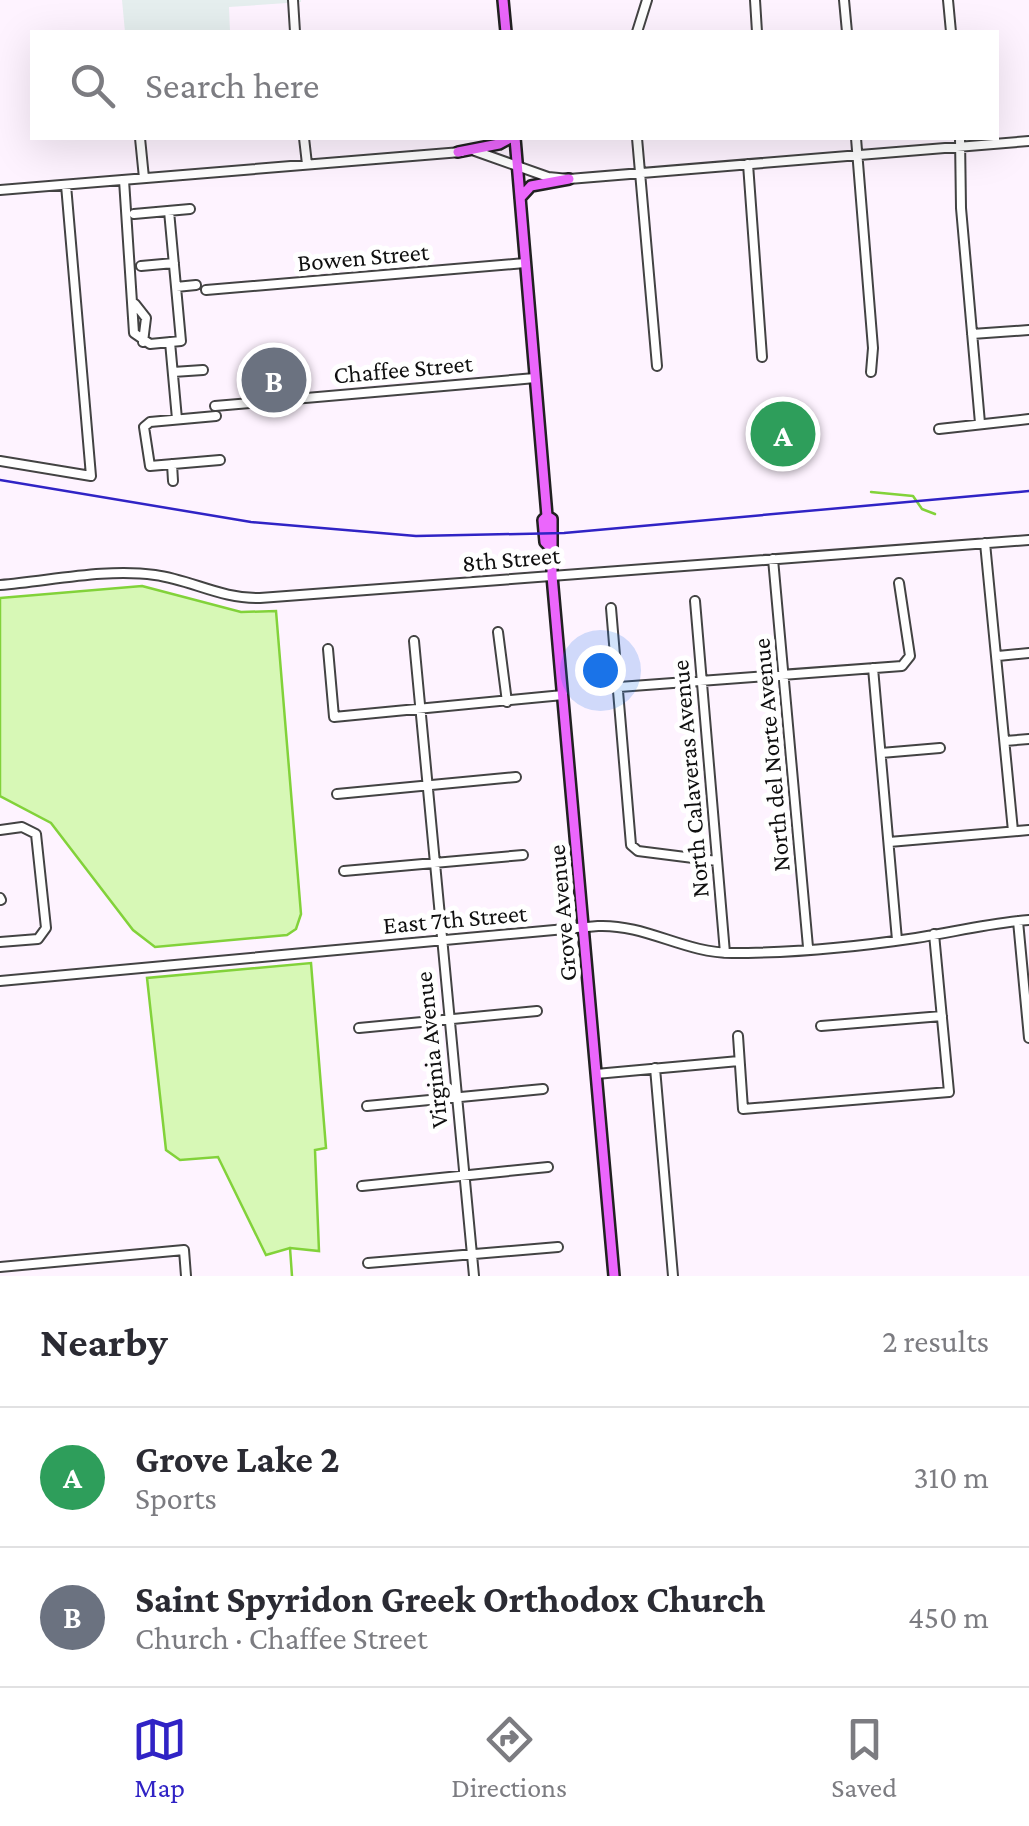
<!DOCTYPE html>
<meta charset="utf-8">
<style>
body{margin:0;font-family:"Crimson Pro",serif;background:#f2f2f3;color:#2b2b33}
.you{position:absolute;left:600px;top:670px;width:35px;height:35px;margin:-25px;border:8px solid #fff;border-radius:50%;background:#1a73e8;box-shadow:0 0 0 15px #1a73e833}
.badge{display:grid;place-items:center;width:65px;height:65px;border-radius:50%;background:#3023c5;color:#fff;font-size:32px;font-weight:700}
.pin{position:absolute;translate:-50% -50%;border:5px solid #fff;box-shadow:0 2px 10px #0006}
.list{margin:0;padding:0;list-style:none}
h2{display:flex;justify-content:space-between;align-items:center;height:130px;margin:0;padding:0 40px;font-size:42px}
h2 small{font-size:32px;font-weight:400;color:#7c7c81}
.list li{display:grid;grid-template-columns:65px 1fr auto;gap:30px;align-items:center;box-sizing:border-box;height:140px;padding:0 40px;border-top:2px solid #e1e1e2}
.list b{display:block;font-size:38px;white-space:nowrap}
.list p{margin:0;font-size:32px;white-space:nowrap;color:#7c7c81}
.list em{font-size:32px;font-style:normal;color:#7c7c81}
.icon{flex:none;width:55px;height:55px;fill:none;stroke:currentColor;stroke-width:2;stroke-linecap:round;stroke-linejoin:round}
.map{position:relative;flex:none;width:1029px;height:1276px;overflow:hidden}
.search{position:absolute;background:#fff;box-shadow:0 10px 40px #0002;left:30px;right:30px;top:30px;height:110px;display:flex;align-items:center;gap:25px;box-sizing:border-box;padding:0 35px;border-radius:0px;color:#7c7c81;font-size:38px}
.sheet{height:410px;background:#fff}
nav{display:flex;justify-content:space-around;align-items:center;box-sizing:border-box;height:140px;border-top:2px solid #e1e1e2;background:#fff;font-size:28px;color:#7c7c81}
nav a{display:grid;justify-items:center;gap:5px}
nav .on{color:#3023c5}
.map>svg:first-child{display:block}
</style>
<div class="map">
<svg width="1029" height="1276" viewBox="0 0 1029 1276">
<rect width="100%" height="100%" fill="#fef3ff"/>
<path fill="#e5eeee" d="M 122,0 L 301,0 L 301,2 L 229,7 L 230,32 L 125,32 Z"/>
<path fill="#d7f8b6" stroke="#82d23a" stroke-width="2.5" d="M 142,586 L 241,612 L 276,611 L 301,914 L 296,929 L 287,935 L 155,947 L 133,930 L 51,823 L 0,796 L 0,598 Z
M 311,963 L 326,1148 L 315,1150 L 319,1251 L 290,1248 L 266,1255 L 218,1157 L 180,1160 L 166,1150 L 147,978 Z"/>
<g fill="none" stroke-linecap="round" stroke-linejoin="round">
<path stroke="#82d23a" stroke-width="2.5" d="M 871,492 L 913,496 L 922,509 L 935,514
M 290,1248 L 292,1276"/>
<defs>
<path id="minor" d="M 293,0 L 295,32
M 755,0 L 757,32
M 844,0 L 847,32
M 948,0 L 951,32
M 637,32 L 647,0
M 140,138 L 144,178
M 304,138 L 307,164
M 637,138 L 657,366
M 856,138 L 873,348 L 871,372
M 960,138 L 961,208 L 980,423
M 475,151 L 548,177 L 569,179 L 1029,141
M 748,164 L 762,357
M 124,180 L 134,333 L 150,344 L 181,341 L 169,211
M 0,190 L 461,152
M 134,214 L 190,209
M 141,266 L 174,263
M 176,287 L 196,285
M 206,290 L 525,263
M 135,304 L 146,318 L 143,342
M 972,334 L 1029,330
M 170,342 L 177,419
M 173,372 L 203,370
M 215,406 L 535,378
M 216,416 L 150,422 L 144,427 L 150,466 L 220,460
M 939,429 L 1029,419
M 0,461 L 91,476 L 66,185
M 172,464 L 173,481
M 985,543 L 1013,831
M 773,559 L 808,947
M 0,585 C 50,581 105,568 155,575 C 192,580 221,599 260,598 L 1029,540
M 695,601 L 725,953
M 611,608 L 631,845 L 638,851 L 717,861
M 498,632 L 507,702
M 414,641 L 474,1276
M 328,649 L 334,717 L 563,695
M 998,656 L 1029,653
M 873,668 L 897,940
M 619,687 L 902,666 L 910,656 L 899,583
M 1005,741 L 1029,739
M 881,753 L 940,748
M 337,794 L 516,777
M 0,830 L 22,827 L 36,834 L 46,928 L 38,939 L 0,942
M 889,842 L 1029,830
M 344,871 L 523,855
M 0,898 L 1,900
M 1018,921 L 1029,1038
M 0,981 L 598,926 C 646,924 684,953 732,953 C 792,953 856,947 916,938 C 954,932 990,923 1029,920
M 821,1026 L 942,1016
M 359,1028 L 537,1011
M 738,1036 L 743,1109 L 949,1092 L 934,934
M 655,1068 L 673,1276
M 596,1074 L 739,1061
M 367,1106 L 543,1089
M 362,1186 L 548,1167
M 368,1263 L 558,1247
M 0,1267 L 184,1250 L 186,1276"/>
<path id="major" d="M 503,0 L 506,32
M 515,138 L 547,516 L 552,519 L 552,576 L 614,1276
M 458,152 L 499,144 L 510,138
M 520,198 L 531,186 L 569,179
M 547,516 L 543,520 L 545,542 L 550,547"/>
</defs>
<use href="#minor" stroke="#434343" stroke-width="12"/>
<use href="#major" stroke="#212121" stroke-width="14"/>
<use href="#minor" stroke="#fff" stroke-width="8"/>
<use href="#major" stroke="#eb66fc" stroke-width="9"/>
<path stroke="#3023c5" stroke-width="2.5" d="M 0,480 L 251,522 L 416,536 L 564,533 L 1029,491"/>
</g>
<g text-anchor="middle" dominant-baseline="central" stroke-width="10" stroke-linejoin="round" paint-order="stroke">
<g font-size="25" fill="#101010" stroke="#fff">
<text transform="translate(363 257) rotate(-5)">Bowen Street</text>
<text transform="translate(403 369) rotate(-5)">Chaffee Street</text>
<text transform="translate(511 559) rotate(-5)">8th Street</text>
<text transform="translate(771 755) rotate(-95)">North del Norte Avenue</text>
<text transform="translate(690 779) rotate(-95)">North Calaveras Avenue</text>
<text transform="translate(562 913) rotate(-95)">Grove Avenue</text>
<text transform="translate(455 919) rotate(-5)">East 7th Street</text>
<text transform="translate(431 1050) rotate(-96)">Virginia Avenue</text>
</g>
</g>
</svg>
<div class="you"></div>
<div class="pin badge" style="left:783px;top:434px;background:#2e9e5b">A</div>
<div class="pin badge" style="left:274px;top:380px;background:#6b7280">B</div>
<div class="search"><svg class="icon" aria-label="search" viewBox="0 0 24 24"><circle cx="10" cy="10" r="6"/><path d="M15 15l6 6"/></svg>Search here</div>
</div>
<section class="sheet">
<h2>Nearby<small>2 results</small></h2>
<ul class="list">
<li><span class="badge" style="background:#2e9e5b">A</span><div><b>Grove Lake 2</b><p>Sports</p></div><em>310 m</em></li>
<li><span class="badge" style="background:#6b7280">B</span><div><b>Saint Spyridon Greek Orthodox Church</b><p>Church · Chaffee Street</p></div><em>450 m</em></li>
</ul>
</section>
<nav>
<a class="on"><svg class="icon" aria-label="map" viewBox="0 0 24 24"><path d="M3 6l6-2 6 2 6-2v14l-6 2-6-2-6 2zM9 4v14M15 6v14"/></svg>Map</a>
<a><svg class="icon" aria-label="directions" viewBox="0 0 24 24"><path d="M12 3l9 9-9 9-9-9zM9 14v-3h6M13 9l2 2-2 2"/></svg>Directions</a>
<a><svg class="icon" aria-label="saved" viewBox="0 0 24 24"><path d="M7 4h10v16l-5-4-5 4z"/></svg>Saved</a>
</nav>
